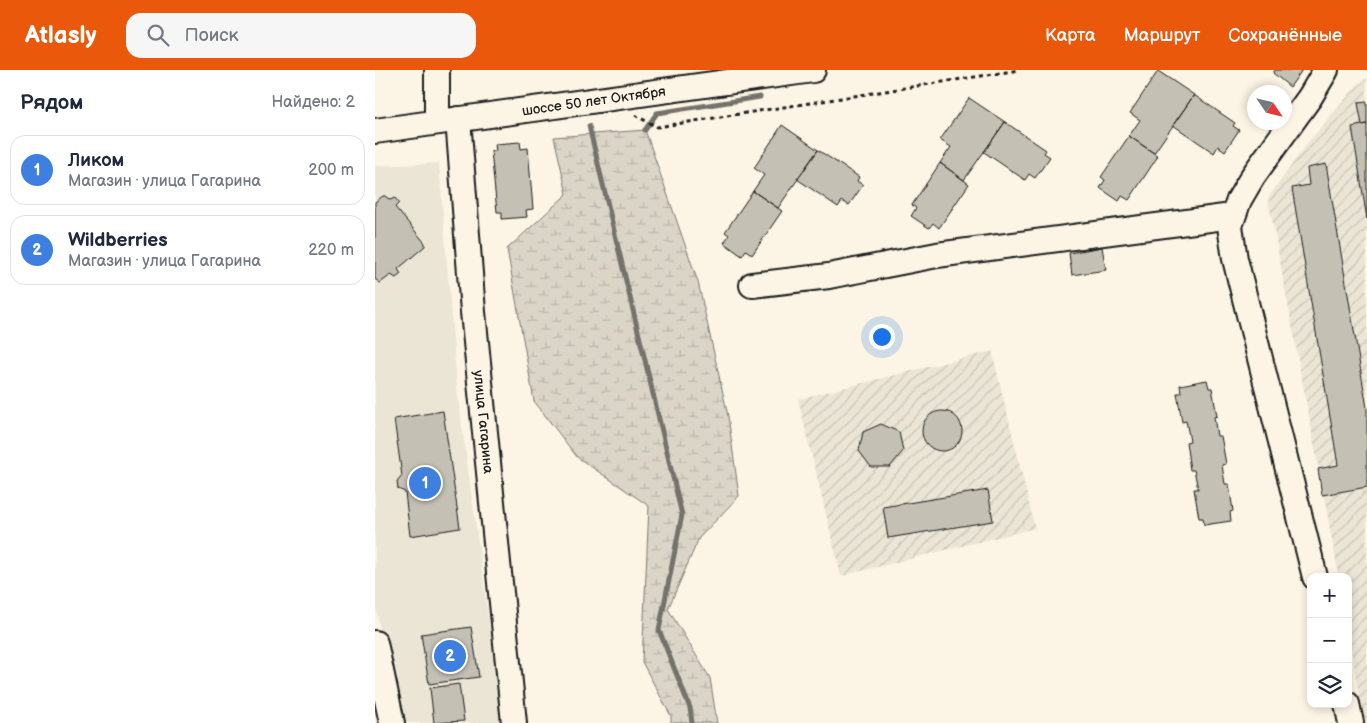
<!DOCTYPE html>
<html lang="ru">
<meta charset="utf-8">
<style>
body{margin:0;font-family:"Balsamiq Sans",sans-serif;background:#f6f6f7;color:#1f2937}
.controls{position:absolute;right:15px;bottom:15px;display:grid;overflow:hidden;border-radius:10px;box-shadow:0 2px 8px #0003}
.controls button{width:45px;height:45px;display:grid;place-items:center;padding:0;border:0;border-bottom:1px solid #e0e1e3;background:#fff;color:#1f2937;font:25px sans-serif}
.compass{position:absolute;left:872px;top:15px;width:45px;height:45px;border-radius:50%;background:#fff;box-shadow:0 2px 8px #0003;rotate:125deg}
.you{position:absolute;left:506px;top:266px;width:18px;height:18px;margin:-12px;border:4px solid #fff;border-radius:50%;background:#1a73e8;box-shadow:0 0 0 8px #1a73e833}
.badge{display:grid;place-items:center;width:32px;height:32px;border-radius:50%;background:#ea580c;color:#fff;font-size:16px;font-weight:700}
.pin{position:absolute;translate:-50% -50%;border:2px solid #fff;box-shadow:0 1px 5px #0006}
.list{margin:0;padding:0;list-style:none}
h2{display:flex;justify-content:space-between;align-items:center;height:65px;margin:0;padding:0 20px;font-size:21px}
h2 small{font-size:16px;font-weight:400;color:#747a83}
.list li{display:grid;grid-template-columns:32px 1fr auto;gap:15px;align-items:center;box-sizing:border-box;height:70px;margin:0 10px 10px;padding:0 10px;border:1px solid #e0e1e3;border-radius:15px}
.list b{display:block;font-size:19px;white-space:nowrap}
.list p{margin:0;font-size:16px;white-space:nowrap;color:#747a83}
.list em{font-size:16px;font-style:normal;color:#747a83}
.icon{flex:none;width:28px;height:28px;fill:none;stroke:currentColor;stroke-width:2;stroke-linecap:round;stroke-linejoin:round}
.map{position:relative;flex:none;width:992px;height:653px;overflow:hidden}
header{display:flex;align-items:center;gap:30px;box-sizing:border-box;height:70px;padding:0 25px;background:#ea580c;color:#fff}
header strong{font-size:24px}
nav{display:flex;gap:28px;margin-inline-start:auto;font-size:18px}
.search{width:350px;height:45px;background:#f6f6f7;display:flex;align-items:center;gap:12px;box-sizing:border-box;padding:0 18px;border-radius:15px;color:#747a83;font-size:19px}
main{display:flex}
aside{flex:1;background:#fff}
.map>svg:first-child{display:block}
</style>
<header>
<strong>Atlasly</strong>
<div class="search"><svg class="icon" aria-label="search" viewBox="0 0 24 24"><circle cx="10" cy="10" r="6"/><path d="M15 15l6 6"/></svg>Поиск</div>
<nav><a>Карта</a><a>Маршрут</a><a>Сохранённые</a></nav>
</header>
<main>
<aside>
<h2>Рядом<small>Найдено: 2</small></h2>
<ul class="list">
<li><span class="badge" style="background:#3f7fe0">1</span><div><b>Ликом</b><p>Магазин · улица Гагарина</p></div><em>200 m</em></li>
<li><span class="badge" style="background:#3f7fe0">2</span><div><b>Wildberries</b><p>Магазин · улица Гагарина</p></div><em>220 m</em></li>
</ul>
</aside>
<div class="map">
<svg width="992" height="653" viewBox="0 0 992 653">
<defs>
<pattern id="industrial-furrows" width="10" height="10" patternUnits="userSpaceOnUse" patternTransform="scale(1.25)"><rect width="10" height="10" fill="#ebe5d6"/><path d="M-1 1l2-2M0 10L10 0M9 11l2-2" fill="none" stroke="#c9c4b7"/></pattern>
<pattern id="wetland-marsh" width="20" height="14" patternUnits="userSpaceOnUse" patternTransform="scale(1.25)"><rect width="20" height="14" fill="#dbd5c8"/><path d="M1 5h8M5 5V1M11 12h8M15 12V8" fill="none" stroke="#bbb6ab"/></pattern>
</defs>
<rect width="100%" height="100%" fill="#fcf5e5"/>
<filter id="ink" filterUnits="userSpaceOnUse"><feTurbulence type="fractalNoise" baseFrequency=".02" numOctaves="2"/><feDisplacementMap in="SourceGraphic" scale="10" xChannelSelector="R" yChannelSelector="G"/><feConvolveMatrix kernelMatrix="1 2 1 2 8 2 1 2 1" color-interpolation-filters="sRGB"/></filter>
<g filter="url(#ink)">
<path fill="#ebe5d6" d="M 64,93 L 82,319 L 128,653 L 21,653 L 0,531 L 0,96 Z"/>
<path fill="url(#industrial-furrows)" d="M 992,8 L 992,653 L 989,653 L 973,561 L 973,507 L 964,507 L 893,128 L 934,71 L 981,17 Z
M 617,281 L 660,458 L 466,506 L 423,329 Z"/>
<path fill="url(#wetland-marsh)" stroke="#7c7872" d="M 270,60 L 323,212 L 353,346 L 364,426 L 324,468 L 293,539 L 335,608 L 342,653 L 296,653 L 296,646 L 267,592 L 274,436 L 202,387 L 159,331 L 132,179 L 192,124 L 179,67 Z"/>
<g fill="none" stroke-linecap="round" stroke-linejoin="round">
<path stroke="#75726c" stroke-width="5" d="M 214,56 L 307,445 L 284,560 L 315,638 L 317,653
M 270,60 L 282,43 L 385,27"/>
</g>
<path fill="#c4c0b3" stroke="#1c1c1c" d="M 900,0 L 927,0 L 915,17 L 898,3 Z
M 783,1 L 819,25 L 779,83 L 754,66 L 765,50 L 755,43 Z
M 819,25 L 860,53 L 858,56 L 864,60 L 850,81 L 843,76 L 839,83 L 798,55 Z
M 594,28 L 630,52 L 589,110 L 565,93 L 576,77 L 565,70 Z
M 992,32 L 992,54 L 987,55 L 983,33 Z
M 630,52 L 671,80 L 669,83 L 675,87 L 660,108 L 654,104 L 650,110 L 609,82 Z
M 992,54 L 992,149 L 977,57 Z
M 407,55 L 443,80 L 403,138 L 378,121 L 389,105 L 379,98 Z
M 754,66 L 783,86 L 754,130 L 747,126 L 744,131 L 725,118 L 730,110 L 726,107 Z
M 145,72 L 146,79 L 153,78 L 158,139 L 151,140 L 152,147 L 127,149 L 127,142 L 122,142 L 116,81 L 121,81 L 120,74 Z
M 443,80 L 484,107 L 482,111 L 488,115 L 474,135 L 467,131 L 463,137 L 422,109 Z
M 565,93 L 594,114 L 564,158 L 558,153 L 554,158 L 536,146 L 541,138 L 537,135 Z
M 951,94 L 992,338 L 992,417 L 947,425 L 943,399 L 963,395 L 917,118 L 934,115 L 932,98 Z
M 378,121 L 407,141 L 377,185 L 371,180 L 367,186 L 349,173 L 354,165 L 350,162 Z
M 8,126 L 10,126 L 15,130 L 20,128 L 24,133 L 20,137 L 50,173 L 50,176 L 23,199 L 26,204 L 21,208 L 16,205 L 5,213 L 0,209 L 0,132 Z
M 727,177 L 731,200 L 697,205 L 694,183 Z
M 832,310 L 834,318 L 837,318 L 842,346 L 839,347 L 842,366 L 846,366 L 851,394 L 847,395 L 850,414 L 854,414 L 858,441 L 855,442 L 856,451 L 829,455 L 828,448 L 824,448 L 819,419 L 823,419 L 819,400 L 815,400 L 811,372 L 815,371 L 811,351 L 807,352 L 802,323 L 806,323 L 805,315 Z
M547 361a20 20 0 1 1 40 0a20 20 0 1 1-40 0Z
M 68,341 L 85,458 L 35,466 L 30,422 L 23,419 L 22,412 L 27,406 L 19,349 Z
M 506,354 L 524,362 L 528,381 L 515,397 L 496,397 L 484,381 L 488,362 Z
M 613,420 L 618,451 L 513,468 L 508,437 Z
M 96,557 L 104,607 L 54,614 L 46,564 Z
M 84,614 L 89,651 L 59,653 L 55,618 Z"/>
<g fill="none" stroke-linecap="round" stroke-linejoin="round">
<defs>
<g id="minor">
<path id="s1" d="M 83,49 L 98,242 L 139,653"/>
<path d="M 62,52 L 62,0"/>
<path id="s2" d="M 0,61 L 438,0"/>
<path d="M 377,215 L 454,206 L 562,185 L 857,146"/>
<path d="M 940,507 L 860,189 L 855,156 L 864,130 L 878,106 L 935,27 L 951,0"/>
<path d="M 0,573 L 17,653"/>
<path d="M 972,634 L 976,653"/>
</g>
</defs>
<use href="#minor" stroke="#1c1c1c" stroke-width="28"/>
<path stroke="#1c1c1c" stroke-width="3" stroke-dasharray="4 4" stroke-linecap="butt" d="M 260,45 L 282,57 L 644,0"/>
<use href="#minor" stroke="#fcf5e5" stroke-width="24"/>
</g>
</g>
<g text-anchor="middle" dominant-baseline="central" stroke-width="4" stroke-linejoin="round" paint-order="stroke">
<g font-size="14" fill="#1c1c1c" stroke="#fcf5e5">
<text stroke="none"><textPath href="#s2" startOffset="221">шоссе 50 лет Октября</textPath></text>
<text stroke="none"><textPath href="#s1" startOffset="304">улица Гагарина</textPath></text>
</g>
</g>
</svg>
<div class="controls">
<button>+</button>
<button>−</button>
<button><svg class="icon" aria-label="layers" viewBox="0 0 24 24"><path d="M12 4l9 5-9 5-9-5zM3 14l9 5 9-5"/></svg></button>
</div>
<svg class="compass" viewBox="-18 -18 36 36"><path d="M0-13l5 13h-10z" fill="#e53935"/><path d="M0 13l5-13h-10z" fill="#747a83"/></svg>
<div class="you"></div>
<div class="pin badge" style="left:50px;top:413px;background:#3f7fe0">1</div>
<div class="pin badge" style="left:75px;top:586px;background:#3f7fe0">2</div>
</div>
</main>
